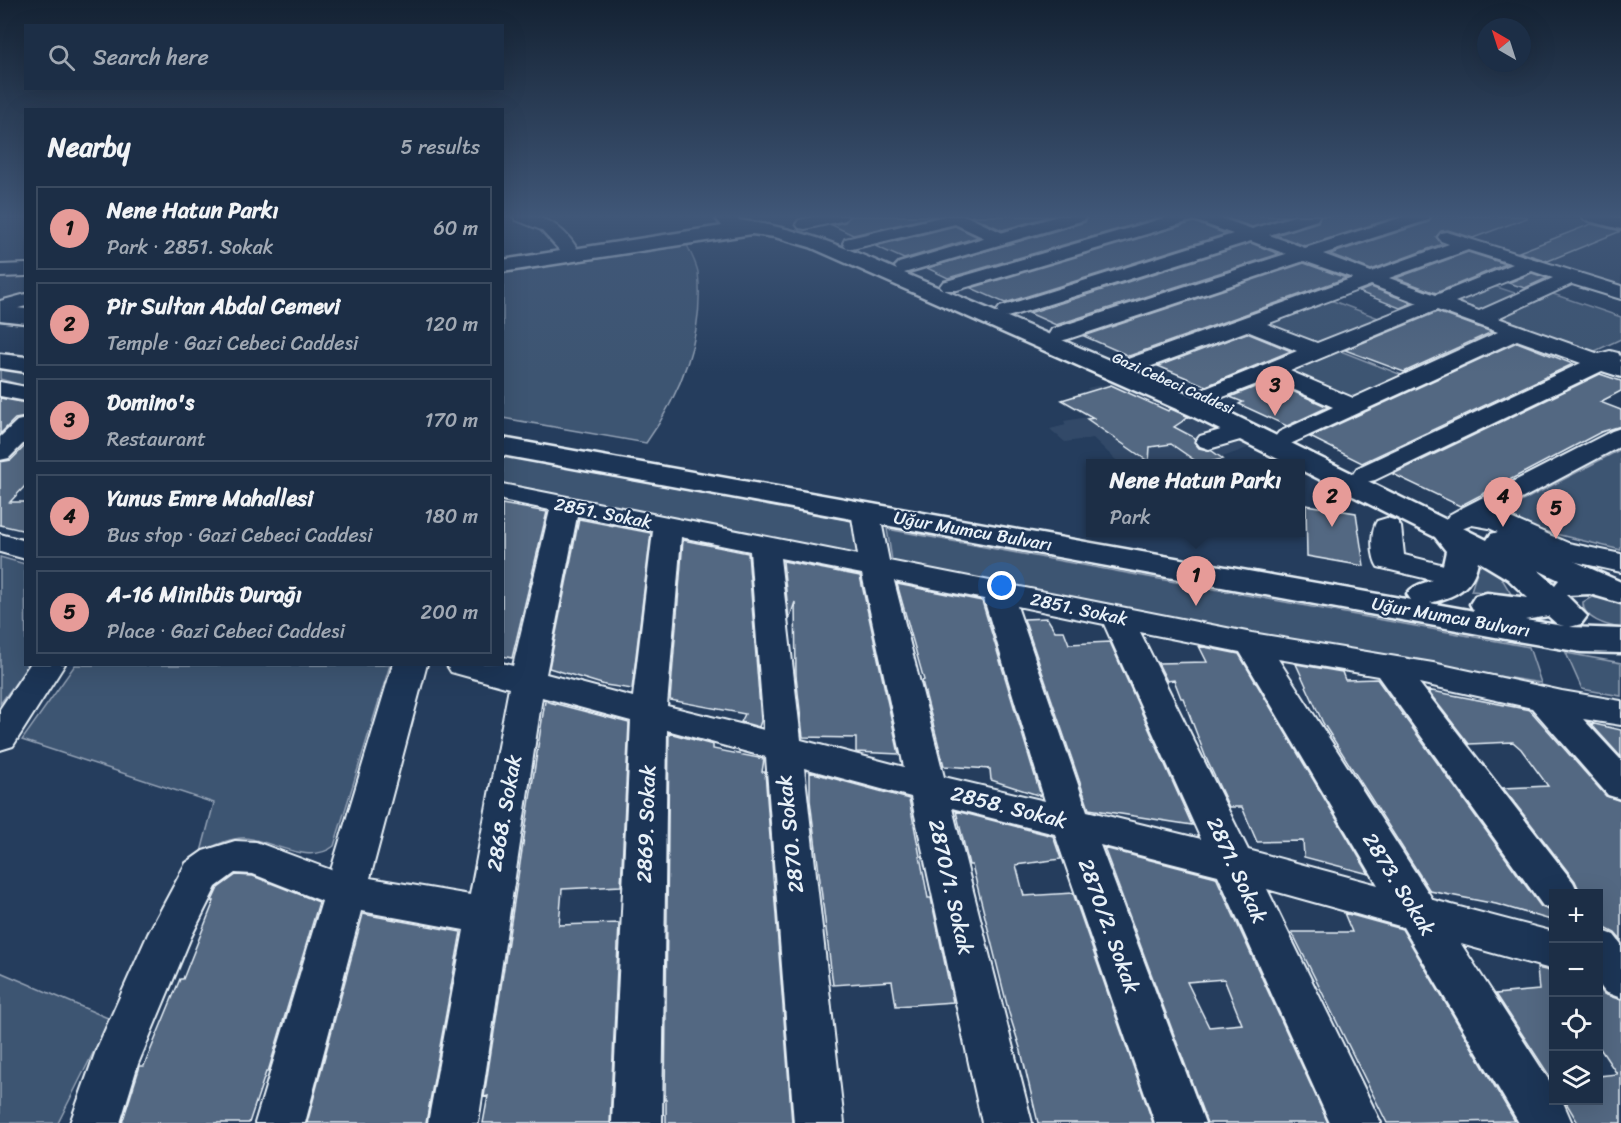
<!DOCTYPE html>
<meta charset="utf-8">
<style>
body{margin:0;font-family:Sriracha,sans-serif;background:#293a51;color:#f1f3f6}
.controls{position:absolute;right:18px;bottom:18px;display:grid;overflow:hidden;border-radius:0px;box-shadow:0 6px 24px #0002}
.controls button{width:54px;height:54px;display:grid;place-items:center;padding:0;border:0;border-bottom:2px solid #3a4a5f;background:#1c2e46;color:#f1f3f6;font:30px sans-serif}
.compass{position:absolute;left:1477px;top:18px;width:54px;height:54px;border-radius:50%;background:#1c2e46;box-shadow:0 6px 24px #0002;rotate:321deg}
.you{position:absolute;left:1002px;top:586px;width:21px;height:21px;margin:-15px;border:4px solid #fff;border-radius:50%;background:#1a73e8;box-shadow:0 0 0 9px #1a73e833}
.badge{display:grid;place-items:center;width:39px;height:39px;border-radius:50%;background:#e69b98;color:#111;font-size:20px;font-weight:700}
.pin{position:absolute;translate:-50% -50px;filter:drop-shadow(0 2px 3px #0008)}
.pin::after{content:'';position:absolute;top:32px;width:21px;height:18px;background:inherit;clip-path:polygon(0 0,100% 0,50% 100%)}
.popup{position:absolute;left:1086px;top:459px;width:219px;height:78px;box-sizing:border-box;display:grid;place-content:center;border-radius:0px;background:#1c2e46;filter:drop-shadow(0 2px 4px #0005);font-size:20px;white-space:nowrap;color:#a0a8b3}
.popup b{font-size:22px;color:#f1f3f6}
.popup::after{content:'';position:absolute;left:50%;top:100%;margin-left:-12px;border:12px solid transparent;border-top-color:#1c2e46}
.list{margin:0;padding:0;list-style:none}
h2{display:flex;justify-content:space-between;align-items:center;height:78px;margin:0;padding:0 24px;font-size:26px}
h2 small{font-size:20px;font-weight:400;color:#a0a8b3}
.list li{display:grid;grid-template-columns:39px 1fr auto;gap:18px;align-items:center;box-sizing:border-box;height:84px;margin:0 12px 12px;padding:0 12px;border:2px solid #3a4a5f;border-radius:0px}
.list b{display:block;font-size:22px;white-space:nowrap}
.list p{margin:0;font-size:20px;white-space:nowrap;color:#a0a8b3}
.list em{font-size:20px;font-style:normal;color:#a0a8b3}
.icon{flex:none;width:33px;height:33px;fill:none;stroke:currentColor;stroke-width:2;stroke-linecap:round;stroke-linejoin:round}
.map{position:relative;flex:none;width:1621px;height:1123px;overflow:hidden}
.search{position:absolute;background:#1c2e46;box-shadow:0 6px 24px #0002;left:24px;top:24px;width:480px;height:66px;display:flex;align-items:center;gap:15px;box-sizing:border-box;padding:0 21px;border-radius:0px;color:#a0a8b3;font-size:22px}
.panel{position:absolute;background:#1c2e46;box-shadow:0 6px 24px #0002;left:24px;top:108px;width:480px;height:558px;border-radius:0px}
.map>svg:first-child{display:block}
</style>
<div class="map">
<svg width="1621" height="1123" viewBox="0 0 1621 1123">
<rect width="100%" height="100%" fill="#253d5d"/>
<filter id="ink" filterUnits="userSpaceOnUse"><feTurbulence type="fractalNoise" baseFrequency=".0167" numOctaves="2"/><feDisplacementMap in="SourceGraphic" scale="12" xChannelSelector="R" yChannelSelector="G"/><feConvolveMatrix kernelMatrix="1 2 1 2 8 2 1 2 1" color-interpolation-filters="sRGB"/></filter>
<g filter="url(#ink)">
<path fill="#334a68" d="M 0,216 L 26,216 L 25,297 L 0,302 Z
M 1448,216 L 1581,216 L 1621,227 L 1621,283 L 1614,286 L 1419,226 Z
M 1118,382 L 1193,414 L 1253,446 L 1206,463 L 1119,463 L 1093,438 L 1065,442 L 1050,429 L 1066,425 L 1064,421 L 1088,417 L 1059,400 L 1089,390 L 1087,388 Z"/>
<path fill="#3e5472" stroke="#93a2b5" stroke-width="1.5" d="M 686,242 C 689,251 696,262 698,272 C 705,333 681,394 646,443 L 503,418 L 503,271 Z
M 1494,286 L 1521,295 L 1482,311 L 1455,301 Z
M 1550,293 L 1621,317 L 1621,339 L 1593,352 L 1496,317 Z
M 1325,298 L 1384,320 L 1316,347 L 1257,322 Z
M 1338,350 L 1402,375 L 1346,401 L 1282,373 Z
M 0,368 L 25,371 L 25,386 L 0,379 Z
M 1621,449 L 1621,550 L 1531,528 L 1500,513 Z
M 502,456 L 854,521 L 860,557 L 503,484 Z
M 887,529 L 1529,647 L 1541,683 L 1244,633 L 893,566 Z
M 0,557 L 25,564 L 26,664 L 29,665 L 0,704 Z
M 1480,562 L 1501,577 L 1511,594 L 1471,591 Z
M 1592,597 L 1621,602 L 1621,628 C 1608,626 1582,619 1583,602 Z
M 1566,653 L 1621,663 L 1621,696 L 1582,689 Z
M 75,665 L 390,665 L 334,846 C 309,866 273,841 245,838 C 231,837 214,846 201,852 L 214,803 L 22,740 Z
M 0,972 L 110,1019 L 58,1123 L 0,1123 Z"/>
<path fill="#536782" stroke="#e8f1f8" stroke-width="1.5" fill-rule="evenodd" d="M 850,216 L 937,216 L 853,235 L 832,225 L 845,222 Z
M 971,216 L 1051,216 L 1002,230 Z
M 1088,216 L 1164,216 L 948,278 L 927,268 L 1085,222 Z
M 1221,216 L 1288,216 L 1252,227 Z
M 1321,216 L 1400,216 L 1305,246 L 1276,235 L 1318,222 Z
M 1432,216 L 1527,216 L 1527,218 L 1473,238 L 1448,230 L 1441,231 L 1436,237 L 1442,244 L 1371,270 L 1330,254 L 1429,222 Z
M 1194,222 L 1226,234 L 1005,303 L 971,288 Z
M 1591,224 L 1621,231 L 1548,261 L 1519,252 Z
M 955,226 L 978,237 L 904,259 L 875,246 Z
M 1251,243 L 1279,254 L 1056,325 L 1029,313 Z
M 1468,252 L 1506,264 L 1436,293 L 1396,278 Z
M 1304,263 L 1346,278 L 1129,356 L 1084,336 Z
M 1532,273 L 1547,278 L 1525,288 L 1508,283 Z
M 1371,287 L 1412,303 L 1400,308 L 1359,292 Z
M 1437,312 L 1492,332 L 1404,372 L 1345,350 Z
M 1247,333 L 1291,351 L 1206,386 L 1158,366 Z
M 1517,342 L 1573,364 L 1362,463 L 1310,437 Z
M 1600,374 L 1621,381 L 1621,391 L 1600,402 L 1621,410 L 1621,426 L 1601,432 L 1460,506 L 1393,474 Z
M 1270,381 L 1328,407 L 1287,426 L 1239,404 L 1243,402 L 1230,397 Z
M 1111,385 L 1168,411 L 1171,409 L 1189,417 L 1174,427 L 1195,438 L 1194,442 L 1199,448 L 1212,451 L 1223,459 L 1200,464 L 1171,444 L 1150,447 L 1149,462 L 1087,419 L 1094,418 L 1062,400 Z
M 0,398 L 26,403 L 26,417 L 15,419 L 0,434 Z
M 26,445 L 26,485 L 10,502 L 26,502 L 26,531 L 0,525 L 0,462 L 11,460 Z
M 502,504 L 547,512 L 512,658 L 502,656 Z
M 1306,505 L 1356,513 L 1364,566 L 1307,556 Z
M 579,519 L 651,533 L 632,689 L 605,685 L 549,668 Z
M 683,540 L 748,553 L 761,721 L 759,727 L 741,722 L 745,714 L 670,700 Z
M 783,561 L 860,576 L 899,754 L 856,752 L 856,738 L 803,737 L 796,675 L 795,602 L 789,620 Z
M 897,584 L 982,601 L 1041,796 L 991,780 L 990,769 L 944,766 L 922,681 L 924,680 Z
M 1047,618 L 1055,631 L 1064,631 L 1069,644 L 1110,642 L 1192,825 L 1089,809 L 1024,619 Z
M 1199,646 L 1239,654 L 1369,874 L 1304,857 L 1303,841 L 1257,842 L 1242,807 L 1229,807 L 1206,758 L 1183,698 L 1181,698 L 1174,680 L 1167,681 L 1158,663 L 1207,662 Z
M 1296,664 L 1342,672 L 1345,680 L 1377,679 L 1541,907 L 1554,912 L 1554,921 L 1496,904 L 1430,891 L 1323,723 Z
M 1427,690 L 1530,710 L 1606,796 L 1621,801 L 1621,940 L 1615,933 L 1599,925 L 1599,894 L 1581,894 L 1575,881 L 1503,788 L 1548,786 L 1521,749 L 1513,742 L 1469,744 Z
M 545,701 L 629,723 L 621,886 L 562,889 L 559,925 L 619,923 L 610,1123 L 483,1123 L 488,1096 L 484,1097 Z
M 1590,723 L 1621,730 L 1621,757 Z
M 669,733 L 713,745 L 713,749 L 764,759 L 762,772 L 765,772 L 792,1123 L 666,1123 L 666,1100 L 665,1100 Z
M 810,772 L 909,799 L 928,898 L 931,898 L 953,1002 L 896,1006 L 892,981 L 833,985 L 810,800 Z
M 956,811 L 1053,836 L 1061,859 L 1016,865 L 1024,896 L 1073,893 L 1153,1123 L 1038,1123 L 1021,1051 L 1009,1013 L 972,865 L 969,865 Z
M 1104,848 L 1216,877 L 1328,1123 L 1207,1123 ZM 1224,979 L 1242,1024 L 1209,1027 L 1187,982 Z
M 236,875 L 253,876 L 319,902 L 268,1072 L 266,1072 L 249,1123 L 122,1123 L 140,1066 L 144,1066 L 180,979 L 183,979 L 214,901 L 212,901 L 218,888 Z
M 1344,913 L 1402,929 L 1515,1121 L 1387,1123 L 1292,932 L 1352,932 Z
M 363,914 L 461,932 L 426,1123 L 307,1123 Z
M 1537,968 L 1554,972 L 1554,1083 L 1496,994 L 1539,990 Z
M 1599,987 L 1604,994 L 1621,1000 L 1621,1123 L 1578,1123 L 1565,1101 L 1599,1101 L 1599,1076 L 1617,1074 L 1599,1047 Z"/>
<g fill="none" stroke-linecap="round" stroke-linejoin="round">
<defs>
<path id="minor" d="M 513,216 C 543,214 560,223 577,248 L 575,252 L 561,252 L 541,230 L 516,220 Z
M 818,216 L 848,216 L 845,220 L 805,229 L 799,228 L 796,224 L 799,220 Z
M 945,216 L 966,216 L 1005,234 L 1008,238 L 1005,242 L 993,242 L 955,224 L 852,249 L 845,247 L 843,243 L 845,239 Z
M 1171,216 L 1215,216 L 1252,229 L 1294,216 L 1319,216 L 1317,220 L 1269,235 L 1305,248 L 1406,216 L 1430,216 L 1428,220 L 1323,254 L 1371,272 L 1449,244 L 1441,241 L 1438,237 L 1441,233 L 1447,232 L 1621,286 L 1621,299 L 1572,284 L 1498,318 L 1599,354 L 1610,351 L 1618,353 L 1621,358 L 1619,361 L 1621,362 L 1621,377 L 1602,371 L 1375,480 L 1366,482 L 1357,480 L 1353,474 L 1357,468 L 1581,363 L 1517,340 L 1288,445 L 1279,442 L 1275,437 L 1279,432 L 1333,407 L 1270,379 L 1205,404 L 1197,402 L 1193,397 L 1197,392 L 1297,351 L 1247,331 L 1141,370 L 1133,372 L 1125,370 L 1122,365 L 1125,360 L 1353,278 L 1304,261 L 1068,339 L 1060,341 L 1052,339 L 1049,334 L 1052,329 L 1286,254 L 1251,241 L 1014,315 L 1007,317 L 1000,315 L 997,311 L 1000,307 L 1233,234 L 1194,220 L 957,290 L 943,290 L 940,286 L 943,282 ZM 1468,250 L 1513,264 L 1436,295 L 1389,278 ZM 1532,271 L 1553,278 L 1479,311 L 1455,302 ZM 1371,285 L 1418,303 L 1317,343 L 1267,324 ZM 1437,310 L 1498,332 L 1353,398 L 1290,371 Z
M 1582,216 L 1610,216 L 1621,219 L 1621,229 L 1585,220 Z
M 26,264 L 26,276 L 0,277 L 0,265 Z
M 26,294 L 26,306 L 0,313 L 0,301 Z
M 0,382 L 26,387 L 26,401 L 0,396 Z
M 26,419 L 26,441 L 9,458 L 0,460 L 0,437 L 17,421 Z
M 1245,423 L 1254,426 L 1258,431 L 1254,436 L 1209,449 L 1200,446 L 1196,441 L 1200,436 Z
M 1621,428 L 1621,446 L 1497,512 L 1568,543 L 1621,554 L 1621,572 L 1549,556 L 1489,528 L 1472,525 L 1459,530 L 1449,527 L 1445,521 L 1449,515 L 1458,510 L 1612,431 Z
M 502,484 L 858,555 L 851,511 L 855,505 L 865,503 L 875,505 L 879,511 L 889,561 L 1252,633 L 1433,663 L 1562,691 L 1621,701 L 1621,725 L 1583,719 L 1621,760 L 1621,799 L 1608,795 L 1532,708 L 1419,683 L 1573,882 L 1579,894 L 1554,894 L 1554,910 L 1543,906 L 1378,676 L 1278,659 L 1433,900 L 1554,932 L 1554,970 L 1461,944 L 1554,1088 L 1554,1100 L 1562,1100 L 1572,1123 L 1519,1123 L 1403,927 L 1267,889 L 1381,1123 L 1330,1123 L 1218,875 L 1100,845 L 1205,1123 L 1155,1123 L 1055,834 L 952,808 L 1032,1123 L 982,1123 L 911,797 L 804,768 L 844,1123 L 794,1123 L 766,757 L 667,730 L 662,1123 L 612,1123 L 631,721 L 542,697 L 478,1123 L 428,1123 L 464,930 L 361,911 L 305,1123 L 255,1123 L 322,901 L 253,874 L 235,873 L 216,887 L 191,937 L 138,1064 L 120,1123 L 70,1123 L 97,1048 L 148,934 L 186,863 L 203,851 L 235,841 L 256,842 L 331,870 L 393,664 L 427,664 L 370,878 L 470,895 L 509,688 L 451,672 L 446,664 L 502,663 L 513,666 L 550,510 L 502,500 ZM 577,516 L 653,531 L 633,697 L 546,674 ZM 681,537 L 750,551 L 764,730 L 667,706 ZM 780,558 L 862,574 L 904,767 L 801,740 ZM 894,581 L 984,599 L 1045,801 L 944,777 ZM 1017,606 L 1104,624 L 1201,839 L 1087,811 ZM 1140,632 L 1240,652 L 1378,885 L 1248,850 Z
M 1387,518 L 1397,521 L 1401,527 L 1404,555 L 1468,571 L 1472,577 L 1468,583 L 1457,586 L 1378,567 C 1371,557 1370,532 1377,521 Z
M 0,534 L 26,541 L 26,559 L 0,552 Z
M 30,664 L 65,664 L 13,746 L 0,750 L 0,709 Z
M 1598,929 L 1614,935 L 1621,944 L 1621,998 L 1605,992 L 1598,983 Z"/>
<path id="major" d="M 714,216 L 732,216 L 738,220 C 799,228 842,246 897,270 L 895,267 L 899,263 L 1058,216 L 1086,216 L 1084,220 L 904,273 L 1210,403 L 1487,540 L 1491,534 L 1502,531 L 1513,534 L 1621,582 L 1621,603 L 1590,594 L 1566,595 L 1587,616 L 1581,624 L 1570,627 L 1621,629 L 1621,653 L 1581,652 L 1517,641 L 502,455 L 502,438 L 1411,600 L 1407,594 C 1415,582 1430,584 1441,574 L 1446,551 L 1435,537 L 1301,470 L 1301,464 L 1288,464 L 1190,415 L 810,247 L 775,237 L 752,234 L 502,272 L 502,260 L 722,226 ZM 1478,561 L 1508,579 L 1528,598 L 1487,593 L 1475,596 L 1470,604 L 1474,611 L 1430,603 C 1454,597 1473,589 1478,561 ZM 1538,570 L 1559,580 L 1555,585 ZM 1548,616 L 1557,624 L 1564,626 L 1525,620 Z
M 0,306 L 26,309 L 26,323 L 0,320 Z
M 0,354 L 26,357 L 26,372 L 0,368 Z"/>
</defs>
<use href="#minor" stroke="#e8f1f8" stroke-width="4"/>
<use href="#major" stroke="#e8f1f8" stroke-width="5"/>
<use href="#minor" fill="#1d3557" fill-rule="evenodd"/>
<use href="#major" fill="#1d3557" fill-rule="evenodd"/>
</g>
</g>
<linearGradient id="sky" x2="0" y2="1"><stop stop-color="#142233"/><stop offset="0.58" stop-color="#405778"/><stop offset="1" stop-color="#405778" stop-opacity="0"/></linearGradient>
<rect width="1621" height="373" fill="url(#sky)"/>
<g text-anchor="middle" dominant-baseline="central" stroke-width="4.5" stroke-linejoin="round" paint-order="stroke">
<g font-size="15" fill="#e8f1f8" stroke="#1d3557">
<text transform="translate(1173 383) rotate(24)">Gazi Cebeci Caddesi</text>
</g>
<g font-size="18" fill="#e8f1f8" stroke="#1d3557">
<text transform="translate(603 513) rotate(11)">2851. Sokak</text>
<text transform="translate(973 531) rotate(10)">Uğur Mumcu Bulvarı</text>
<text transform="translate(1079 609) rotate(12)">2851. Sokak</text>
<text transform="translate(1451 617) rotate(10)">Uğur Mumcu Bulvarı</text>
</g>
<g font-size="21" fill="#e8f1f8" stroke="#1d3557">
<text transform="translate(1009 807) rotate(14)">2858. Sokak</text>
<text transform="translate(504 813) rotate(-80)">2868. Sokak</text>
<text transform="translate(646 824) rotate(-88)">2869. Sokak</text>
<text transform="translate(790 834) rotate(-96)">2870. Sokak</text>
<text transform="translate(1237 870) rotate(65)">2871. Sokak</text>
<text transform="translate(1399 884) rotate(58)">2873. Sokak</text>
<text transform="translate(951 887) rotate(77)">2870/1. Sokak</text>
<text transform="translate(1109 926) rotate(70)">2870/2. Sokak</text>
</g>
</g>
</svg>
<div class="controls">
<button>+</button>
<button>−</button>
<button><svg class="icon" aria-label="locate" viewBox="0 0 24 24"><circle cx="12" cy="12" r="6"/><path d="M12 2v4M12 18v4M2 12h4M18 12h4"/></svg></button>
<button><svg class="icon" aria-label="layers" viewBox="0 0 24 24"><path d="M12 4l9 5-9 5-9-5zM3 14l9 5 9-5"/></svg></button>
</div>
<svg class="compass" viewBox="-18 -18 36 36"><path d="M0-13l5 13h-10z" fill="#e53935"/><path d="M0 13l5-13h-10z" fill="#a0a8b3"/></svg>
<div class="you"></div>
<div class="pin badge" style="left:1196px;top:606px">1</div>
<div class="popup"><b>Nene Hatun Parkı</b>Park</div>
<div class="pin badge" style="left:1332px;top:527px">2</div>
<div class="pin badge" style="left:1275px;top:416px">3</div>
<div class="pin badge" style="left:1503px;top:527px">4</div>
<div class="pin badge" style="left:1556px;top:539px">5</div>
<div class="search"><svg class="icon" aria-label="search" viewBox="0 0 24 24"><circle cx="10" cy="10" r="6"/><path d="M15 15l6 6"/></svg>Search here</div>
<section class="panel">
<h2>Nearby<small>5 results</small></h2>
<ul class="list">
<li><span class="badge">1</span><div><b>Nene Hatun Parkı</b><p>Park · 2851. Sokak</p></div><em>60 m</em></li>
<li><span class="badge">2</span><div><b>Pir Sultan Abdal Cemevi</b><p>Temple · Gazi Cebeci Caddesi</p></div><em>120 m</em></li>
<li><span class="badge">3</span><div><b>Domino's</b><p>Restaurant</p></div><em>170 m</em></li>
<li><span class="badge">4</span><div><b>Yunus Emre Mahallesi</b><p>Bus stop · Gazi Cebeci Caddesi</p></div><em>180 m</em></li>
<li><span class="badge">5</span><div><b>A-16 Minibüs Durağı</b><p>Place · Gazi Cebeci Caddesi</p></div><em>200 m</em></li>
</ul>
</section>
</div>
